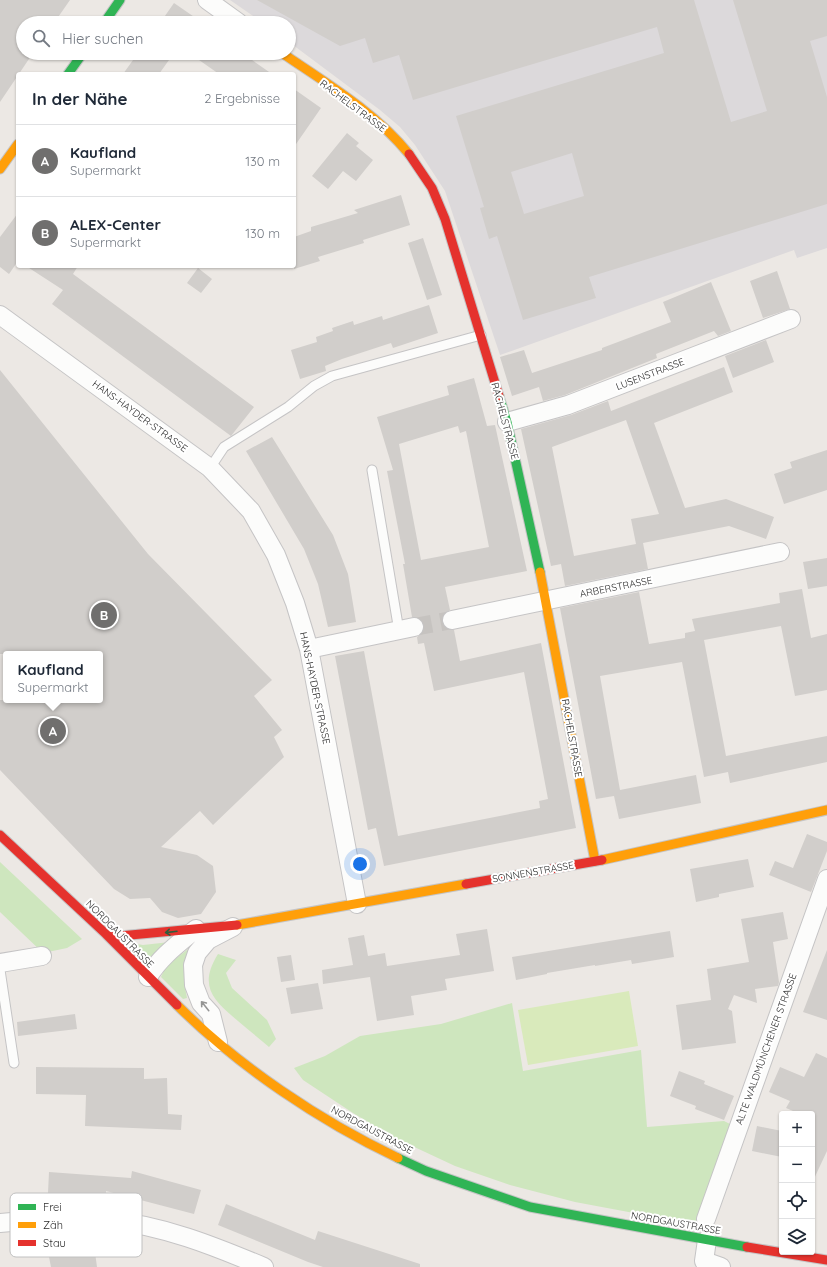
<!DOCTYPE html>
<html lang="de">
<meta charset="utf-8">
<style>
body{margin:0;font-family:Quicksand,sans-serif;background:#f2f2f3;color:#1f2937}
.controls{position:absolute;right:12px;bottom:12px;display:grid;overflow:hidden;border-radius:4px;box-shadow:0 1px 3px #0004}
.controls button{width:36px;height:36px;display:grid;place-items:center;padding:0;border:0;border-bottom:1px solid #e0e1e3;background:#fff;color:#1f2937;font:20px sans-serif}
.you{position:absolute;left:360px;top:864px;width:14px;height:14px;margin:-10px;border:3px solid #fff;border-radius:50%;background:#1a73e8;box-shadow:0 0 0 6px #1a73e833}
.badge{display:grid;place-items:center;width:26px;height:26px;border-radius:50%;background:#706f6e;color:#fff;font-size:13px;font-weight:700}
.pin{position:absolute;translate:-50% -50%;border:2px solid #fff;box-shadow:0 1px 4px #0006}
.popup{position:absolute;left:3px;top:651px;width:100px;height:52px;box-sizing:border-box;display:grid;place-content:center;border-radius:4px;background:#fff;filter:drop-shadow(0 1px 3px #0005);font-size:13px;white-space:nowrap;color:#747a83}
.popup b{font-size:15px;color:#1f2937}
.popup::after{content:'';position:absolute;left:50%;top:100%;margin-left:-8px;border:8px solid transparent;border-top-color:#fff}
.list{margin:0;padding:0;list-style:none}
h2{display:flex;justify-content:space-between;align-items:center;height:52px;margin:0;padding:0 16px;font-size:17px}
h2 small{font-size:13px;font-weight:400;color:#747a83}
.list li{display:grid;grid-template-columns:26px 1fr auto;gap:12px;align-items:center;box-sizing:border-box;height:72px;padding:0 16px;border-top:1px solid #e0e1e3}
.list b{display:block;font-size:15px;white-space:nowrap}
.list p{margin:0;font-size:13px;white-space:nowrap;color:#747a83}
.list em{font-size:13px;font-style:normal;color:#747a83}
.icon{flex:none;width:22px;height:22px;fill:none;stroke:currentColor;stroke-width:2;stroke-linecap:round;stroke-linejoin:round}
.map{position:relative;flex:none;width:827px;height:1267px;overflow:hidden}
.search{position:absolute;background:#fff;box-shadow:0 1px 3px #0004;left:16px;top:16px;width:280px;height:44px;display:flex;align-items:center;gap:10px;box-sizing:border-box;padding:0 14px;border-radius:22px;color:#747a83;font-size:15px}
.panel{position:absolute;background:#fff;box-shadow:0 1px 3px #0004;left:16px;top:72px;width:280px;height:196px;border-radius:4px}
.map>svg:first-child{display:block}
</style>
<div class="map">
<svg width="827" height="1267" viewBox="0 0 827 1267">
<rect width="100%" height="100%" fill="#ece8e4"/>
<path fill="#dcd9db" d="M 230,0 L 827,0 L 827,248 L 797,258 L 794,250 L 500,355 L 445,191 L 415,145 L 400,127 L 380,110 L 289,42 L 289,23 L 263,23 Z"/>
<path fill="#cee6be" d="M 0,862 L 82,939 L 67,948 L 43,953 L 0,912 Z
M 126,942 L 143,945 L 170,942 L 149,965 Z
M 196,943 C 188,962 182,976 187,998 L 183,999 L 161,977 L 166,966 Z
M 218,954 L 236,960 L 226,973 L 232,988 L 267,1020 L 276,1039 L 269,1047 C 259,1038 248,1030 238,1021 C 213,1000 198,986 218,954 Z
M 512,1003 L 523,1071 L 641,1050 L 647,1127 L 724,1121 L 732,1125 L 699,1213 L 698,1225 L 575,1202 L 510,1185 L 455,1166 L 393,1137 L 353,1113 L 303,1080 L 294,1068 L 325,1056 L 360,1036 L 441,1024 Z"/>
<path fill="#d9eabb" d="M 629,991 L 638,1046 L 528,1065 L 518,1010 Z"/>
<path fill="#d1cecb" fill-rule="evenodd" d="M 0,0 L 70,0 L 54,23 L 23,23 L 23,53 L 33,53 L 0,102 Z
M 257,0 L 694,0 L 731,122 L 767,111 L 733,0 L 827,0 L 827,36 L 810,41 L 827,97 L 827,204 L 589,277 L 596,298 L 523,320 L 497,236 L 489,239 L 480,208 L 484,207 L 456,116 L 664,53 L 657,27 L 413,100 L 399,55 L 373,63 L 365,38 L 340,46 ZM 572,153 L 584,196 L 524,214 L 511,172 Z
M 174,3 L 203,23 L 160,23 Z
M 138,53 L 174,53 L 159,74 L 123,74 Z
M 189,53 L 242,53 L 272,74 L 219,74 Z
M 294,89 L 321,108 L 294,147 Z
M 347,133 L 359,143 L 356,146 L 373,160 L 356,181 L 343,171 L 328,189 L 312,176 Z
M 401,195 L 410,225 L 363,240 L 364,243 L 318,257 L 320,261 L 294,269 L 294,237 L 311,231 L 311,227 L 358,213 L 354,210 Z
M 18,213 L 18,261 L 9,274 L 0,267 L 0,237 Z
M 423,238 L 442,295 L 427,300 L 408,243 Z
M 26,266 L 78,266 L 73,274 L 254,407 L 231,436 L 52,304 L 63,290 Z
M 198,268 L 212,279 L 201,293 L 187,283 Z
M 777,271 L 790,309 L 763,318 L 750,281 Z
M 711,282 L 731,331 L 718,336 L 714,331 L 656,354 L 657,358 L 565,395 L 543,401 L 539,387 L 512,396 L 500,357 L 524,350 L 532,373 L 602,350 L 602,348 L 671,322 L 663,302 Z
M 429,305 L 438,333 L 393,348 L 391,343 L 342,359 L 325,366 L 326,371 L 300,379 L 291,350 L 317,342 L 316,337 L 333,331 L 332,328 L 353,321 L 354,325 L 382,316 L 383,320 Z
M 766,340 L 774,362 L 733,378 L 725,356 Z
M 724,367 L 733,392 L 654,423 L 685,508 L 726,499 L 774,517 L 766,539 L 729,526 L 643,543 L 648,569 L 565,586 L 561,564 L 551,566 L 521,429 L 571,415 L 608,401 L 611,411 ZM 626,420 L 659,514 L 631,519 L 636,544 L 574,556 L 552,447 Z
M 0,370 L 148,554 L 272,680 L 254,696 L 282,730 L 274,737 L 284,757 L 213,825 L 200,811 L 161,847 L 197,855 L 213,866 L 216,892 L 201,914 L 178,918 L 162,912 L 150,898 L 130,899 L 114,889 L 0,770 L 0,700 L 100,700 L 100,654 L 0,654 Z
M 474,378 L 487,426 L 495,425 L 527,571 L 445,587 L 450,610 L 442,616 L 442,622 L 444,627 L 454,630 L 460,661 L 541,643 L 576,828 L 384,866 L 376,828 L 368,830 L 335,656 L 364,651 L 398,836 L 540,808 L 539,801 L 548,799 L 524,672 L 434,691 L 424,643 L 418,644 L 417,637 L 424,631 L 424,624 L 422,620 L 412,617 L 403,564 L 405,564 L 387,471 L 393,470 L 377,417 L 449,395 L 447,386 ZM 458,426 L 460,433 L 466,431 L 489,547 L 421,560 L 399,444 Z
M 272,437 L 333,535 L 348,574 L 356,622 L 328,627 L 318,584 L 304,549 L 246,451 Z
M 827,450 L 827,490 L 784,504 L 774,474 L 792,468 L 790,462 Z
M 827,558 L 827,586 L 808,589 L 803,562 Z
M 802,589 L 811,638 L 827,634 L 827,690 L 795,696 L 781,626 L 704,640 L 726,756 L 827,736 L 827,762 L 730,783 L 728,772 L 704,777 L 682,662 L 600,676 L 620,790 L 696,775 L 701,803 L 619,819 L 614,796 L 596,799 L 560,608 L 639,592 L 649,644 L 685,638 L 685,633 L 695,631 L 692,619 L 780,603 L 779,593 Z
M 807,834 L 827,842 L 827,851 L 811,892 L 769,875 L 775,861 L 793,868 Z
M 748,859 L 754,887 L 719,894 L 719,897 L 696,902 L 690,869 Z
M 783,912 L 788,939 L 773,942 L 779,982 L 778,986 L 755,989 L 757,1003 L 734,995 L 728,1009 L 732,1011 L 736,1043 L 682,1050 L 676,1005 L 711,1000 L 707,969 L 749,962 L 741,919 Z
M 487,929 L 494,971 L 445,979 L 447,990 L 411,996 L 414,1015 L 377,1021 L 370,977 L 323,984 L 322,970 L 353,965 L 348,938 L 364,935 L 368,956 L 385,953 L 387,966 L 460,955 L 456,934 Z
M 670,931 L 674,957 L 632,964 L 631,960 L 595,966 L 595,965 L 547,973 L 547,974 L 516,980 L 512,957 Z
M 827,950 L 827,1020 L 803,1012 Z
M 291,955 L 295,980 L 281,982 L 277,957 Z
M 318,983 L 323,1009 L 291,1014 L 286,988 Z
M 75,1014 L 77,1029 L 18,1036 L 17,1022 Z
M 816,1053 L 827,1058 L 827,1151 L 812,1183 L 812,1114 L 800,1114 L 786,1108 L 790,1101 L 769,1092 L 780,1067 L 804,1077 Z
M 36,1067 L 144,1068 L 144,1079 L 167,1078 L 168,1114 L 182,1115 L 181,1130 L 85,1126 L 86,1095 L 36,1094 Z
M 679,1071 L 705,1081 L 704,1084 L 734,1096 L 724,1120 L 695,1109 L 696,1106 L 670,1096 Z
M 757,1126 L 782,1131 L 782,1157 L 752,1151 Z
M 132,1171 L 201,1190 L 194,1214 L 106,1191 L 106,1196 L 48,1193 L 49,1172 L 131,1178 Z
M 226,1204 L 315,1240 L 318,1231 L 420,1264 L 420,1267 L 323,1267 L 308,1262 L 218,1225 Z
M 94,1245 L 97,1267 L 51,1267 L 48,1252 Z"/>
<g fill="none" stroke-linecap="round" stroke-linejoin="round">
<path stroke="#c6c3c0" stroke-width="18" stroke-dasharray="18 9" stroke-linecap="butt" d="M 414,627 L 452,620"/>
<defs>
<path id="lane" d="M 210,468 L 224,447 L 288,407 L 314,386 L 332,376 L 481,335
M 372,470 L 399,631
M 0,970 L 14,1063"/>
<path id="street" d="M 207,0 L 239,23
M 0,315 L 210,468 L 251,511 L 276,555 L 295,603 L 309,649 L 357,904
M 507,422 L 568,405 L 791,319
M 452,620 L 780,552
M 309,649 L 414,627
M 0,963 L 42,956
M 148,977 C 160,957 178,944 196,929
M 218,1042 L 211,1014 L 201,1003 L 194,985 L 193,965 L 197,953 L 208,940 L 233,927
M 706,1219 L 827,879
M 0,1223 C 35,1220 71,1217 107,1220 C 162,1225 214,1246 264,1267
M 707,1240 L 704,1261 L 721,1267"/>
<path id="fast" d="M 104,23 L 120,0
M 68,74 L 83,53
M 499,396 L 507,422 L 540,572
M 398,1158 L 426,1171 L 530,1207 L 747,1247"/>
<path id="slow" d="M 282,53 C 326,83 375,112 409,154
M 0,169 L 18,144
M 540,572 L 595,861
M 602,860 L 827,810
M 237,925 L 466,884
M 177,1005 C 238,1066 320,1121 398,1158"/>
<path id="jam" d="M 409,154 L 432,188 L 445,219 L 499,396
M 0,835 L 106,934 L 177,1005
M 466,884 L 602,860
M 109,937 L 237,925
M 747,1247 L 827,1260"/>
</defs>
<use href="#lane" stroke="#c5c4c5" stroke-width="11"/>
<use href="#street" stroke="#c5c4c5" stroke-width="20"/>
<use href="#fast" stroke="#c5c4c5" stroke-width="11"/>
<use href="#slow" stroke="#c5c4c5" stroke-width="11"/>
<use href="#jam" stroke="#c5c4c5" stroke-width="11"/>
<use href="#lane" stroke="#fcfcfb" stroke-width="9"/>
<use href="#street" stroke="#fcfcfb" stroke-width="18"/>
<use href="#fast" stroke="#30b455" stroke-width="9"/>
<use href="#slow" stroke="#ff9f0a" stroke-width="9"/>
<use href="#jam" stroke="#e5322d" stroke-width="9"/>
</g>
<defs><path id="oneway-shaft" d="M-6 0H5M1.5-3L5.5 0L1.5 3" fill="none" stroke-width="1.6" stroke-linecap="round" stroke-linejoin="round"/></defs>
<use stroke="#2f5d3c" href="#oneway-shaft" transform="translate(171 932) rotate(173)"/>
<use stroke="#959594" href="#oneway-shaft" transform="translate(205 1006) rotate(-129)"/>
<g text-anchor="middle" dominant-baseline="central" stroke-width="4" stroke-linejoin="round" paint-order="stroke">
<g font-size="10" fill="#2e2e2e" stroke="#fff">
<text transform="translate(353 106) rotate(37)">RACHELSTRASSE</text>
<text transform="translate(650 374) rotate(-21)">LUSENSTRASSE</text>
<text transform="translate(140 416) rotate(36)">HANS-HAYDER-STRASSE</text>
<text transform="translate(505 421) rotate(75)">RACHELSTRASSE</text>
<text transform="translate(616 587) rotate(-11)">ARBERSTRASSE</text>
<text transform="translate(315 688) rotate(78)">HANS-HAYDER-STRASSE</text>
<text transform="translate(572 738) rotate(80)">RACHELSTRASSE</text>
<text transform="translate(533 872) rotate(-10)">SONNENSTRASSE</text>
<text transform="translate(120 934) rotate(45)">NORDGAUSTRASSE</text>
<text transform="translate(766 1049) rotate(-70)">ALTE WALDMÜNCHENER STRASSE</text>
<text transform="translate(372 1130) rotate(28)">NORDGAUSTRASSE</text>
<text transform="translate(676 1223) rotate(10)">NORDGAUSTRASSE</text>
</g>
</g>
<rect x="10" y="1193" width="132" height="64" rx="6" fill="#fff" stroke="#c0c0c0" stroke-width="1"/>
<rect x="18" y="1204" width="18" height="6" fill="#30b455"/>
<rect x="18" y="1222" width="18" height="6" fill="#ff9f0a"/>
<rect x="18" y="1240" width="18" height="6" fill="#e5322d"/>
<g font-size="11" fill="#2e2e2e">
<text x="43" y="1211">Frei</text>
<text x="43" y="1229">Zäh</text>
<text x="43" y="1247">Stau</text>
</g>
</svg>
<div class="controls">
<button>+</button>
<button>−</button>
<button><svg class="icon" aria-label="locate" viewBox="0 0 24 24"><circle cx="12" cy="12" r="6"/><path d="M12 2v4M12 18v4M2 12h4M18 12h4"/></svg></button>
<button><svg class="icon" aria-label="layers" viewBox="0 0 24 24"><path d="M12 4l9 5-9 5-9-5zM3 14l9 5 9-5"/></svg></button>
</div>
<div class="you"></div>
<div class="pin badge" style="left:53px;top:731px">A</div>
<div class="popup"><b>Kaufland</b>Supermarkt</div>
<div class="pin badge" style="left:104px;top:615px">B</div>
<div class="search"><svg class="icon" aria-label="search" viewBox="0 0 24 24"><circle cx="10" cy="10" r="6"/><path d="M15 15l6 6"/></svg>Hier suchen</div>
<section class="panel">
<h2>In der Nähe<small>2 Ergebnisse</small></h2>
<ul class="list">
<li><span class="badge">A</span><div><b>Kaufland</b><p>Supermarkt</p></div><em>130 m</em></li>
<li><span class="badge">B</span><div><b>ALEX-Center</b><p>Supermarkt</p></div><em>130 m</em></li>
</ul>
</section>
</div>
